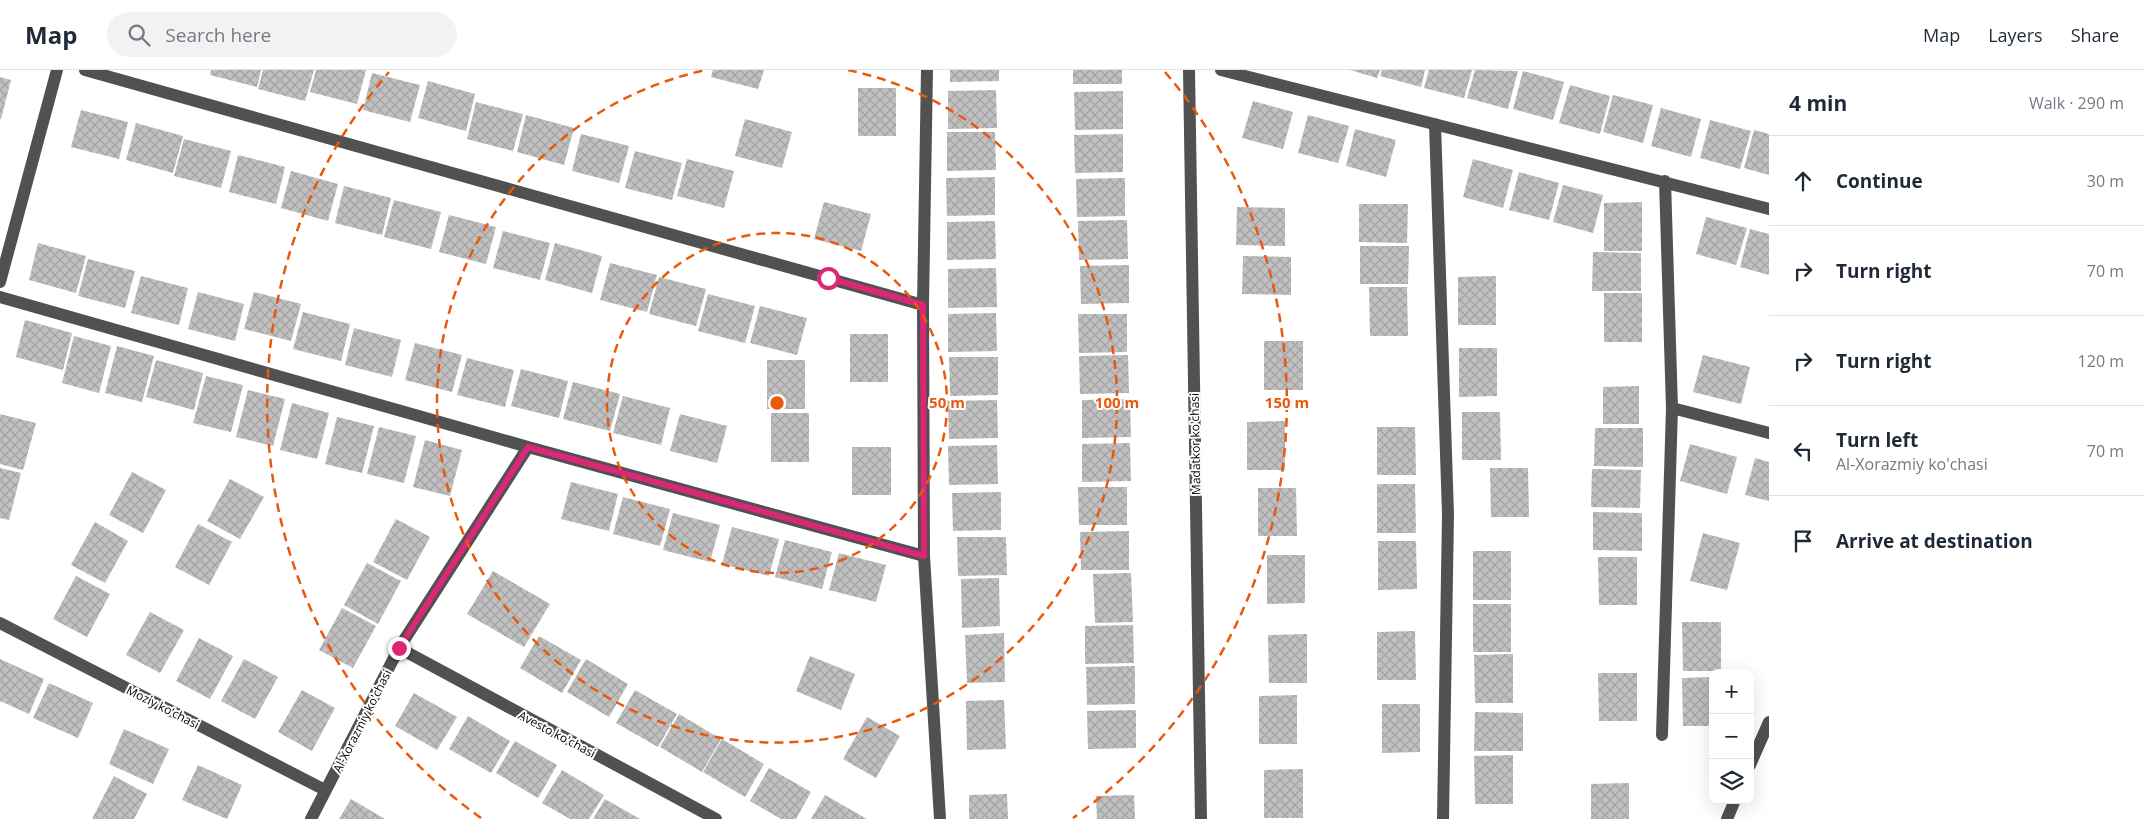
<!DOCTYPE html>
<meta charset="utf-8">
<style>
body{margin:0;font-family:"Open Sans",sans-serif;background:#f2f2f3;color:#1f2937}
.controls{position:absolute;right:15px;bottom:15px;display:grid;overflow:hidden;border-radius:10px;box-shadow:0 5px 20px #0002}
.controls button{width:45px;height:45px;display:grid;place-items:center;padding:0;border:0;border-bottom:1px solid #e0e1e3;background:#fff;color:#1f2937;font:25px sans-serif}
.stop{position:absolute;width:15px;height:15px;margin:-11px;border:4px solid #db2777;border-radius:50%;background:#fff}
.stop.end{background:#db2777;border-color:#fff;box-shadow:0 1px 5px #0008}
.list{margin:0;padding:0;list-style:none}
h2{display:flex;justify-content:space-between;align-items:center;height:65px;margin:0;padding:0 20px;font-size:21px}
h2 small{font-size:16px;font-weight:400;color:#747a83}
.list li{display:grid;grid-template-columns:32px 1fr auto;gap:15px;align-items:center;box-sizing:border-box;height:90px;padding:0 20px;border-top:1px solid #e0e1e3}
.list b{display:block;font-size:19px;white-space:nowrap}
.list p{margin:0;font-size:16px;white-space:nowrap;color:#747a83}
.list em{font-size:16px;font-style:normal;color:#747a83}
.icon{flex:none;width:28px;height:28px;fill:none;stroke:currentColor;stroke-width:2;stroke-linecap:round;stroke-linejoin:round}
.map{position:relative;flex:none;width:1769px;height:749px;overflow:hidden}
header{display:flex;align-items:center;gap:30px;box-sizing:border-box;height:70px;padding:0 25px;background:#fff;border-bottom:1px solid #e0e1e3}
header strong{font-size:24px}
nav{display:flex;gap:28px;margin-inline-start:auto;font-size:18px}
.search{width:350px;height:45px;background:#f2f2f3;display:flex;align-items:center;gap:12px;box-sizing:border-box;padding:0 18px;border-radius:28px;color:#747a83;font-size:19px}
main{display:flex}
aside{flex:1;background:#fff}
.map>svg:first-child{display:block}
</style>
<header>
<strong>Map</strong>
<div class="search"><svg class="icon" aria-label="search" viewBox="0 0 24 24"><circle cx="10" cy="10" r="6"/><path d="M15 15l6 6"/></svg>Search here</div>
<nav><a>Map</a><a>Layers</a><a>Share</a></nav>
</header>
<main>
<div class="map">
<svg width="1769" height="749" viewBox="0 0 1769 749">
<defs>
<pattern id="building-cross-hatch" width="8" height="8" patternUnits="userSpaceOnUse" patternTransform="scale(1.25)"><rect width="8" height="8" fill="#c0c0c0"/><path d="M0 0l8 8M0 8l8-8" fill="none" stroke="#a3a3a3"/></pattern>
</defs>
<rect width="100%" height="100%" fill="#fff"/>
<path fill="url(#building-cross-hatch)" d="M 211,0 L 261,0 L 257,17 L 210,5 Z
M 263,0 L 314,0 L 305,31 L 258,19 Z
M 316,0 L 366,0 L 357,34 L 310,22 Z
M 713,0 L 764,0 L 758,19 L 711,7 Z
M 950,0 L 999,0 L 999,11 L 950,12 Z
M 1073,0 L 1122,0 L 1122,14 L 1073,14 Z
M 1350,0 L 1380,0 L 1377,8 Z
M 1382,0 L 1425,0 L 1421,17 L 1380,6 Z
M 1429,0 L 1472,0 L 1464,28 L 1424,18 Z
M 1475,0 L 1518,1 L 1508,39 L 1467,28 Z
M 1523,1 L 1564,12 L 1553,50 L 1513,39 Z
M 372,3 L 420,15 L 410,52 L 363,40 Z
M 0,7 L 11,10 L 1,49 L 0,49 Z
M 428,11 L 475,24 L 466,61 L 418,48 Z
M 1570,15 L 1610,26 L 1600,64 L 1559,53 Z
M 858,18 L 896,18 L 896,66 L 858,66 Z
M 996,20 L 997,58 L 948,59 L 948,21 Z
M 1123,21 L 1123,59 L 1075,60 L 1074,22 Z
M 1613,25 L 1653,35 L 1643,73 L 1603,62 Z
M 1253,31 L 1293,42 L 1283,79 L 1242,68 Z
M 476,32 L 523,44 L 513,81 L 467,69 Z
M 1661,38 L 1701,49 L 1691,87 L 1651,76 Z
M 81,40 L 128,52 L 119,89 L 71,77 Z
M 526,45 L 574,58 L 564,95 L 517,82 Z
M 1308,45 L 1349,56 L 1338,93 L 1298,83 Z
M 745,49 L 792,62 L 782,98 L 735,86 Z
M 1710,50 L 1751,61 L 1740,99 L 1700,88 Z
M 136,53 L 183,66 L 173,103 L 126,90 Z
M 1355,59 L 1396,70 L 1386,107 L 1346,96 Z
M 1754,60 L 1769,64 L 1769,105 L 1744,98 Z
M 947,62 L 995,62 L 996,100 L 947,101 Z
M 581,64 L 629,76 L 619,113 L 572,101 Z
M 1123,64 L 1123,102 L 1075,103 L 1074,65 Z
M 184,69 L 231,81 L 221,118 L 174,106 Z
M 635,81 L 682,93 L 672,130 L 625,118 Z
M 238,85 L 285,97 L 276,134 L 229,122 Z
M 687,89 L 734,101 L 724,138 L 677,126 Z
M 1473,89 L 1513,100 L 1503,138 L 1463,127 Z
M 291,101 L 338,114 L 328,151 L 281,138 Z
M 1519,102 L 1559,113 L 1549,150 L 1509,140 Z
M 995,107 L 995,145 L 947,146 L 946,108 Z
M 1125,108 L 1125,146 L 1077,147 L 1076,109 Z
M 1563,115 L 1603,125 L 1593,163 L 1553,152 Z
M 344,116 L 391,128 L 382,165 L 335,153 Z
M 394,130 L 441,142 L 431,179 L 384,167 Z
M 824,132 L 871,144 L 861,181 L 814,169 Z
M 1642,132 L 1642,181 L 1604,181 L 1604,133 Z
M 1359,134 L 1408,134 L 1407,173 L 1359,172 Z
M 1237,137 L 1285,138 L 1285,176 L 1236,175 Z
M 449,145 L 496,157 L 486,194 L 439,182 Z
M 1706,147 L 1747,158 L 1736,195 L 1696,184 Z
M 1127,150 L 1128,189 L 1079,190 L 1078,151 Z
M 995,151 L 996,189 L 947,190 L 947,152 Z
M 1750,159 L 1769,164 L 1769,205 L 1740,197 Z
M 503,161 L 550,173 L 540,210 L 493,198 Z
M 38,173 L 86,186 L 76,223 L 29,210 Z
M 555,173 L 602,186 L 592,223 L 545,210 Z
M 1360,176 L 1409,176 L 1408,214 L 1360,214 Z
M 1593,182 L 1641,183 L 1641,221 L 1592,221 Z
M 1243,186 L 1291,187 L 1291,225 L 1242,224 Z
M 88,189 L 135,201 L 125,238 L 78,226 Z
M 610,193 L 657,205 L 647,242 L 600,230 Z
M 1129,195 L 1129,233 L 1081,234 L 1080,196 Z
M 996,198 L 997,237 L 948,238 L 948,199 Z
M 141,206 L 188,218 L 179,255 L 131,243 Z
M 1496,206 L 1496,255 L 1458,255 L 1458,207 Z
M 659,207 L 706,219 L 696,256 L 649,244 Z
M 1369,217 L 1407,217 L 1408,266 L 1370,266 Z
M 198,222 L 244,234 L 235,271 L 188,259 Z
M 254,222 L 301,234 L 291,271 L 244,259 Z
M 1604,223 L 1642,223 L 1642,272 L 1604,272 Z
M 708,224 L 755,236 L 745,273 L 698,261 Z
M 760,236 L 807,248 L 797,285 L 750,273 Z
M 303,242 L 350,254 L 341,291 L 293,279 Z
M 996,243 L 997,281 L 948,282 L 948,244 Z
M 1078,244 L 1127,244 L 1127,282 L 1079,283 Z
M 25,250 L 72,263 L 63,300 L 16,287 Z
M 354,258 L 401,270 L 392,307 L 345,295 Z
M 850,264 L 888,264 L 888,312 L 850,312 Z
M 74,266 L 111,276 L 99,323 L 62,313 Z
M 1264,271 L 1303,271 L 1303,320 L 1264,320 Z
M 415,273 L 462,285 L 452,322 L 405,310 Z
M 117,276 L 154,286 L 142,332 L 105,323 Z
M 1459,278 L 1497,278 L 1497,326 L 1459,327 Z
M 1128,285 L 1129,323 L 1080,324 L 1079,286 Z
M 1703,285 L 1750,297 L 1741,334 L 1693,322 Z
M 949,287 L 998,287 L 998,325 L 950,326 Z
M 467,288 L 514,300 L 505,337 L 457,325 Z
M 156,290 L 203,303 L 194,340 L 146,327 Z
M 767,290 L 805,290 L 805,339 L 767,339 Z
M 521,299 L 568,311 L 559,348 L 511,336 Z
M 206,306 L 243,315 L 231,362 L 193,353 Z
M 573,312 L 620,324 L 610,361 L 563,349 Z
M 1639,316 L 1639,354 L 1603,354 L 1603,317 Z
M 248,320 L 285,329 L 273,376 L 236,367 Z
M 623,326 L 670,338 L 661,375 L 613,363 Z
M 1130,329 L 1131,367 L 1082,368 L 1082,330 Z
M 997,330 L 998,368 L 949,369 L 948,331 Z
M 292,333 L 329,343 L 317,389 L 280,380 Z
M 1462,342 L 1500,342 L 1501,390 L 1462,390 Z
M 771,343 L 809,343 L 809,392 L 771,392 Z
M 0,344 L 36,353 L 23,400 L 0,394 Z
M 680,344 L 727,356 L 717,393 L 670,381 Z
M 337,347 L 374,356 L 362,403 L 325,394 Z
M 1285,351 L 1285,400 L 1247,400 L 1247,352 Z
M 379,357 L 416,366 L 404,413 L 367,404 Z
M 1377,357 L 1415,357 L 1416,405 L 1377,405 Z
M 1595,358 L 1643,358 L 1643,397 L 1594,396 Z
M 425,370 L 462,380 L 450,426 L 413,417 Z
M 1130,373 L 1131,411 L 1082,412 L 1082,374 Z
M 1690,374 L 1737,387 L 1727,424 L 1680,411 Z
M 997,375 L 998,414 L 949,415 L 948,376 Z
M 852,377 L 891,377 L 891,425 L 852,425 Z
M 1755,388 L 1769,392 L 1769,431 L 1745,425 Z
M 0,398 L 21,403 L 9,450 L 0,448 Z
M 1490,398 L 1528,398 L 1529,447 L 1491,447 Z
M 1592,399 L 1641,400 L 1640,438 L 1591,437 Z
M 132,402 L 166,420 L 143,463 L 109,445 Z
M 230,409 L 264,427 L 240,469 L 207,451 Z
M 571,412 L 618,424 L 609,461 L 561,449 Z
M 1377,414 L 1415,414 L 1416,463 L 1377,463 Z
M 1078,417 L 1127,417 L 1127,455 L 1079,455 Z
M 1258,418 L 1296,418 L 1297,466 L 1258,466 Z
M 1001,422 L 1001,460 L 953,461 L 952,423 Z
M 623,427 L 670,439 L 660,476 L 613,464 Z
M 1593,442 L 1642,443 L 1642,481 L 1593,480 Z
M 673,443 L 720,455 L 710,492 L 663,480 Z
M 396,449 L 430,467 L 407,510 L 373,492 Z
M 95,452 L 128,471 L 105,513 L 71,495 Z
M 198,454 L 232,472 L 209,515 L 175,497 Z
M 732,457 L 779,469 L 769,506 L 722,494 Z
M 1129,461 L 1129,500 L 1081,500 L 1080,462 Z
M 1703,463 L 1740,473 L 1727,520 L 1690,511 Z
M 957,467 L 1006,467 L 1007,505 L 958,506 Z
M 785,470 L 832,482 L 822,519 L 775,507 Z
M 1378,471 L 1416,471 L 1417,519 L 1378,520 Z
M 1473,481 L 1511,481 L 1511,530 L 1473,530 Z
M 839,483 L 886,495 L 876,532 L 829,520 Z
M 1267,485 L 1305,485 L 1305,533 L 1267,534 Z
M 1598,487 L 1637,487 L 1637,535 L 1599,535 Z
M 367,493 L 401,511 L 378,554 L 344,535 Z
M 493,501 L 550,534 L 524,577 L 467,544 Z
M 1131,503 L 1133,552 L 1095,553 L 1093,504 Z
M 76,506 L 110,524 L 87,567 L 53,549 Z
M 999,508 L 1000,556 L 962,558 L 961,509 Z
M 1473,534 L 1511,534 L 1511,582 L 1473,582 Z
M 342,538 L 376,556 L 353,598 L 319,580 Z
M 150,542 L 184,560 L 160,603 L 126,585 Z
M 1682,552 L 1721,552 L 1721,601 L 1683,601 Z
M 1133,555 L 1134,593 L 1085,594 L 1085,556 Z
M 1415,561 L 1416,610 L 1377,610 L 1377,562 Z
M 1004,563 L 1005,612 L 967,613 L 965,565 Z
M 1307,564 L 1307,613 L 1269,613 L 1268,565 Z
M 539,566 L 581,590 L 562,623 L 520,598 Z
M 199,568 L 233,586 L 210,629 L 176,611 Z
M 1513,584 L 1513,633 L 1475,633 L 1474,585 Z
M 810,586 L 855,604 L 841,640 L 796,621 Z
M 0,589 L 44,609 L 29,644 L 0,631 Z
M 244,589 L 278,607 L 255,649 L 221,631 Z
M 586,589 L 628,614 L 609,647 L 567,622 Z
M 1135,596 L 1135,634 L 1087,635 L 1086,597 Z
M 1598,603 L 1637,603 L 1637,651 L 1599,651 Z
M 1713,607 L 1713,656 L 1683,656 L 1682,608 Z
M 49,613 L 93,633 L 78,668 L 33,648 Z
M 302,620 L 335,638 L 312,681 L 278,662 Z
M 635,620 L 677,644 L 658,677 L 616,653 Z
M 414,623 L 457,647 L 437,680 L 395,656 Z
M 1297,625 L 1297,674 L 1259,674 L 1259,626 Z
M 1004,630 L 1006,679 L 967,680 L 966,631 Z
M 1382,634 L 1420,634 L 1420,682 L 1382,683 Z
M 1136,640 L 1136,678 L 1088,679 L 1087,641 Z
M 1475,642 L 1523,643 L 1523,681 L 1474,681 Z
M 679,644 L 721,669 L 702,702 L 660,677 Z
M 468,646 L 510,671 L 491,703 L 449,679 Z
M 867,647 L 900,666 L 876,708 L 843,689 Z
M 124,659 L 169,679 L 153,714 L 109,694 Z
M 722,669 L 764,694 L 745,727 L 703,702 Z
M 515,671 L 557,695 L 538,728 L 496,703 Z
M 1513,685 L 1513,734 L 1475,734 L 1474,686 Z
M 198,695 L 242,715 L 227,749 L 182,730 Z
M 769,698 L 811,722 L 796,749 L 781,749 L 750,731 Z
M 1303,699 L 1303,748 L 1264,748 L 1264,700 Z
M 562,700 L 604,725 L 589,749 L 570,749 L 542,733 Z
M 114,706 L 147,724 L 134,749 L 92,749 Z
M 1629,713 L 1629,749 L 1591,749 L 1591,714 Z
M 1007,724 L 1008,749 L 969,749 L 969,725 Z
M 825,725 L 867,749 L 811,749 Z
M 1134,725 L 1135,749 L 1097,749 L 1096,726 Z
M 351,729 L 385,749 L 339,749 Z
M 605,729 L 640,749 L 593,749 Z"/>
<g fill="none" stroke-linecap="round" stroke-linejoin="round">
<path stroke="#515151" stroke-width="12" d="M 85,0 L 923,235
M 927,0 L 923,235 L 924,486 L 940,749
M 1189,0 L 1201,749
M 1221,0 L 1769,139
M 1435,54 L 1448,444 L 1443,749
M 0,212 L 57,0
M 0,227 L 528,377 L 924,486
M 1672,338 L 1769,363
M 0,553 L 325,720
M 399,578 L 716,749
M 1662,665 L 1672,338 L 1665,111
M 1750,695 L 1769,652
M 311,749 L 399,578 L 528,377
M 1727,749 L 1735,730"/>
</g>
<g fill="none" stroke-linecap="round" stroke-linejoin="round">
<path stroke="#db2777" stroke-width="6" d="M 399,578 L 528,377 L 924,486 L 923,235 L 828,208"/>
</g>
<g fill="none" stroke="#e8590c" stroke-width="2.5" stroke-dasharray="9 6">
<circle cx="777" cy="333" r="170"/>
<path d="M848 0A340 340 0 1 1 706 0"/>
<path d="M481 748A510 510 0 0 1 389 2M1165 2A510 510 0 0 1 1073 748"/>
</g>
<g text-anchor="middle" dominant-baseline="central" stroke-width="4" stroke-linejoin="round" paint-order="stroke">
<g font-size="12" fill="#000" stroke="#fff">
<text transform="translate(1195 374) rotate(-91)">Madatkor ko'chasi</text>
<text transform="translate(163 637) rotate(27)">Moziy ko‘chasi</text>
<text transform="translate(362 651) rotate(-63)">Al-Xorazmiy ko'chasi</text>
<text transform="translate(557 664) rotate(28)">Avesto ko'chasi</text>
</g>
</g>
<circle cx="777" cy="333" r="8" fill="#e8590c" stroke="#fff" stroke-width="2.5"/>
<g font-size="15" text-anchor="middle" font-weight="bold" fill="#e8590c" stroke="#fff" stroke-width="4" stroke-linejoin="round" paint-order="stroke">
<text x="947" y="338">50 m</text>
<text x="1117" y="338">100 m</text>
<text x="1287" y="338">150 m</text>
</g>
</svg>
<div class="controls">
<button>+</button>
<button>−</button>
<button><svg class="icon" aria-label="layers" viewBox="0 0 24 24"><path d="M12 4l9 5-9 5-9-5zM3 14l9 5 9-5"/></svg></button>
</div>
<div class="stop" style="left:828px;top:208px"></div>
<div class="stop end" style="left:399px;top:578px"></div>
</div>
<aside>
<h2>4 min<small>Walk · 290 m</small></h2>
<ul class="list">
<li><svg class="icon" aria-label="ahead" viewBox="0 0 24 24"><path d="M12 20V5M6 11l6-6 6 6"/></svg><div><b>Continue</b></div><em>30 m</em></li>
<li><svg class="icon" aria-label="right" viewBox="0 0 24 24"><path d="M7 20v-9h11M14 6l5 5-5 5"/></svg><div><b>Turn right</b></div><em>70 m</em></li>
<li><svg class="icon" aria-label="right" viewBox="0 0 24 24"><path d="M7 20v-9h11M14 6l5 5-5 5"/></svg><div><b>Turn right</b></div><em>120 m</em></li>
<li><svg class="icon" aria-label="left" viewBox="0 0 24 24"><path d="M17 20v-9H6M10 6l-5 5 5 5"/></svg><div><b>Turn left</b><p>Al-Xorazmiy ko'chasi</p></div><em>70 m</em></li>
<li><svg class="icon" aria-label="arrive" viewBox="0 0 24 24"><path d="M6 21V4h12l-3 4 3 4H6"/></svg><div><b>Arrive at destination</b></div></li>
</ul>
</aside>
</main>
